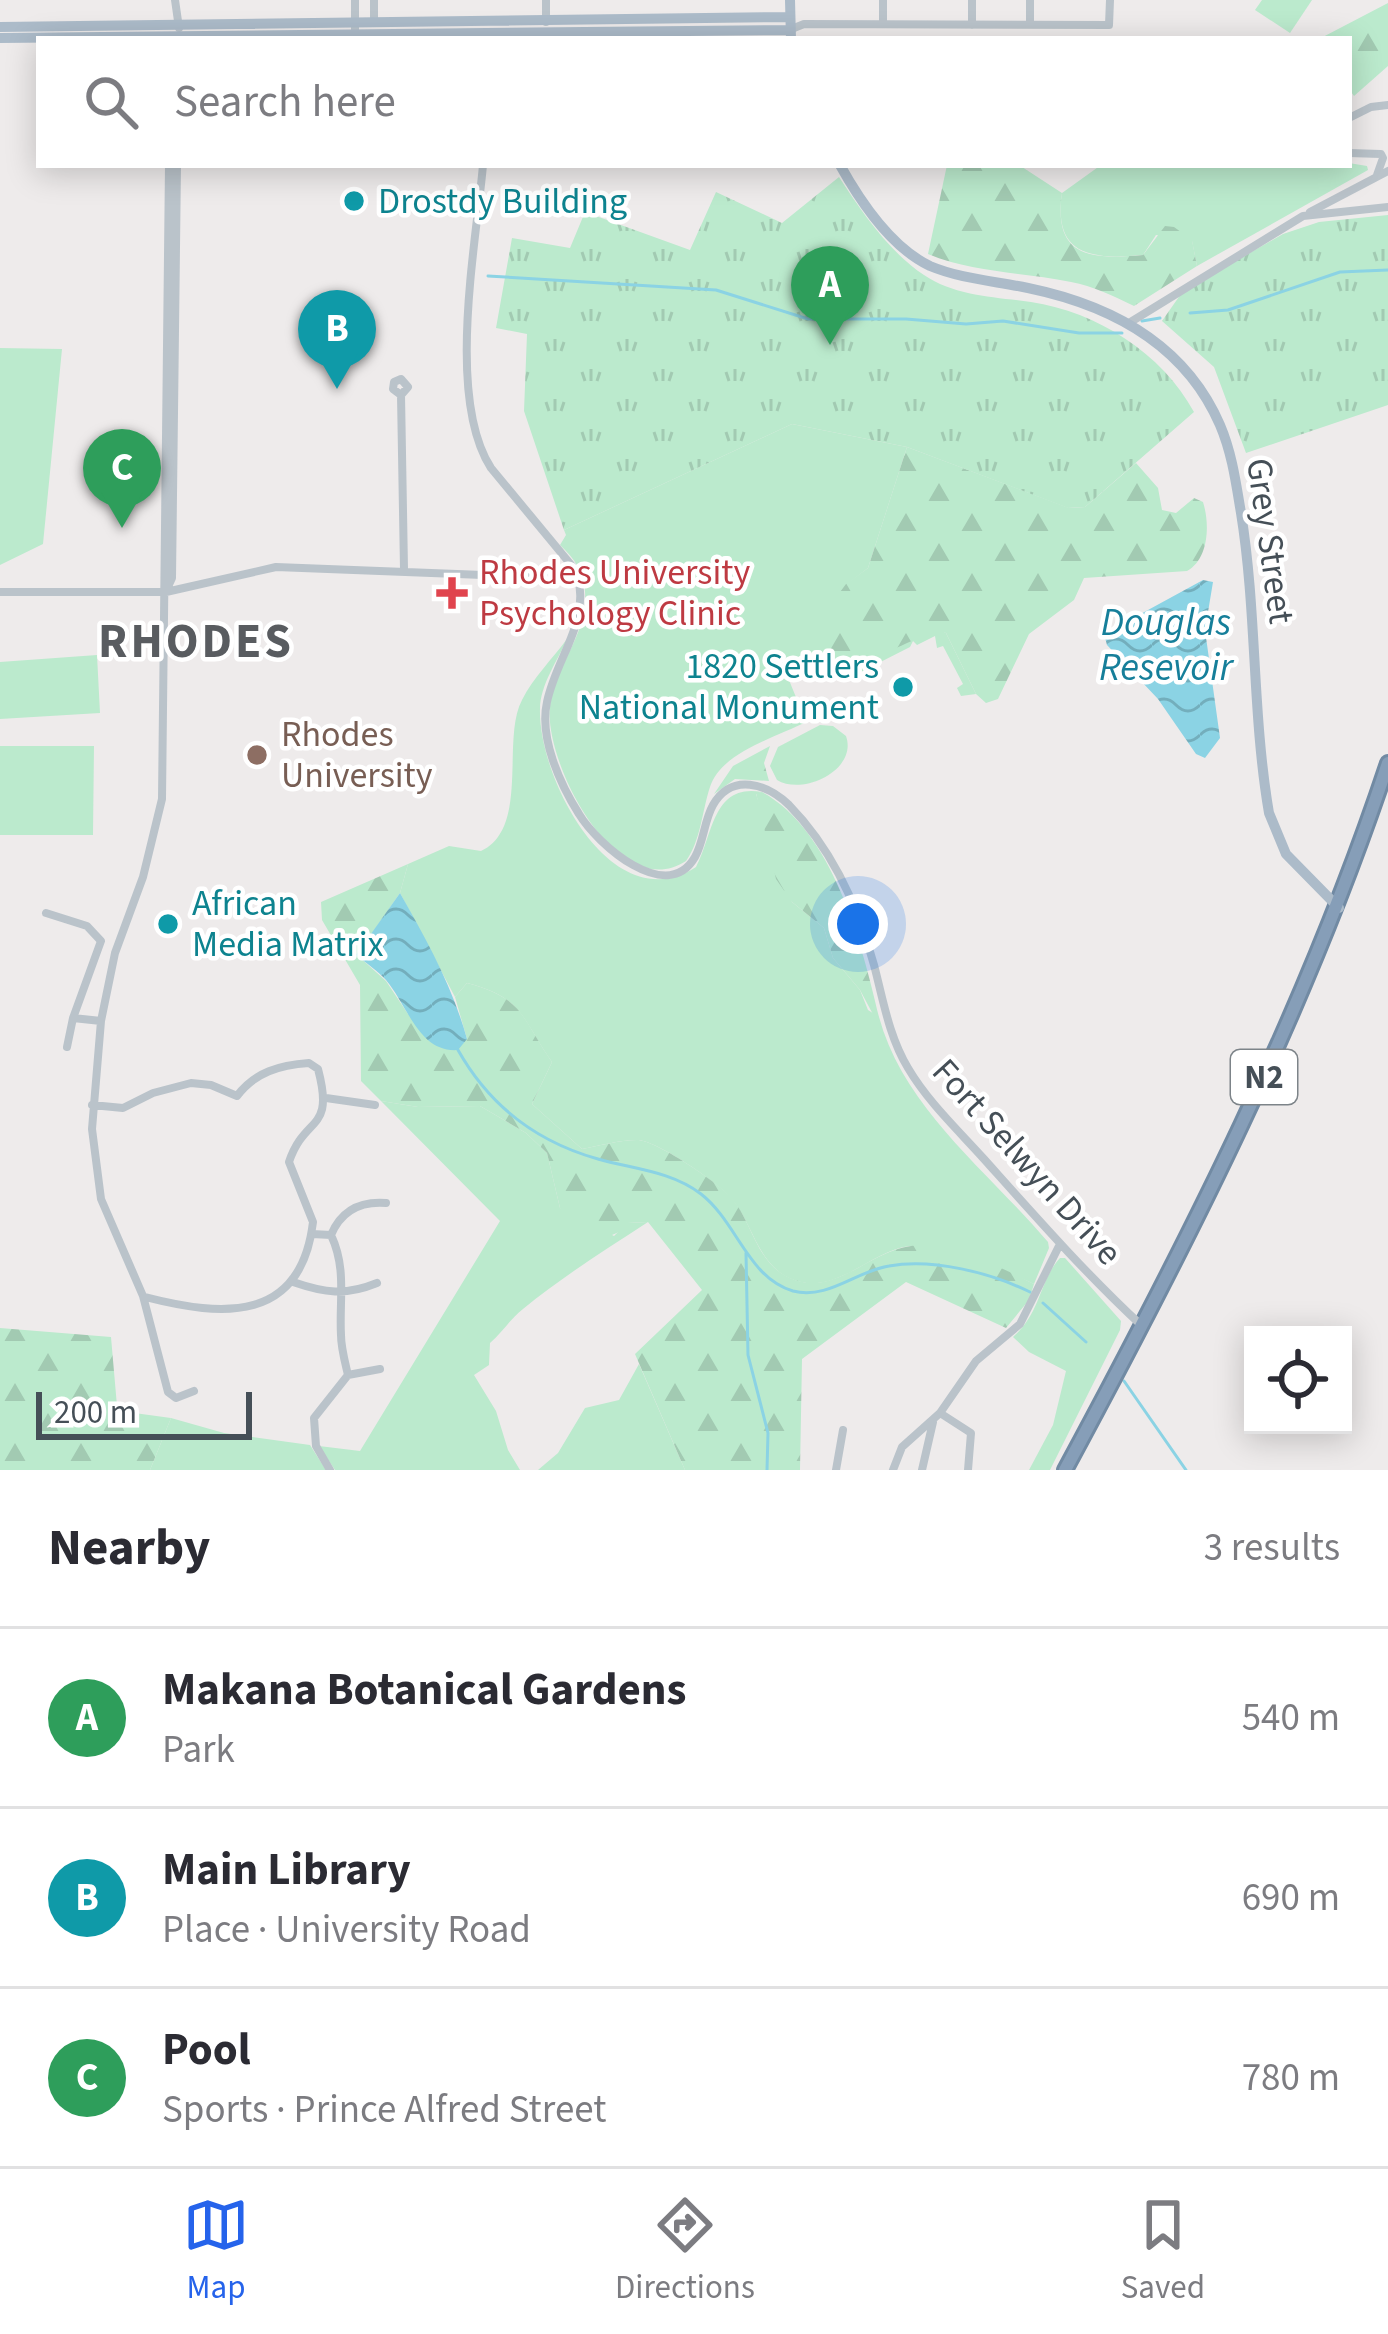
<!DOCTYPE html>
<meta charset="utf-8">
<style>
body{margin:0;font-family:"Source Sans 3",sans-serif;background:#f2f2f3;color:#2b2b33}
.controls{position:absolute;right:36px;bottom:36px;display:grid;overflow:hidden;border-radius:0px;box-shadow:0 6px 30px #0003}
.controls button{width:108px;height:108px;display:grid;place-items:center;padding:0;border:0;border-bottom:3px solid #e1e1e2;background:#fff;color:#2b2b33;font:60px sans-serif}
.scale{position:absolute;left:36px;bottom:30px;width:216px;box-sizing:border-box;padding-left:12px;border:6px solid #454f57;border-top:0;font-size:33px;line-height:42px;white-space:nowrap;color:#454f57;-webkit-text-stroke:9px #fff;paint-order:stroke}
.you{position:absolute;left:858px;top:924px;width:42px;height:42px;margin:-30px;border:9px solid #fff;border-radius:50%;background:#1a73e8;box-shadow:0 0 0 18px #1a73e833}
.badge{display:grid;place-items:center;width:78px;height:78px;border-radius:50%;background:#2563eb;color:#fff;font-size:39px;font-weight:700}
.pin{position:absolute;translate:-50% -99px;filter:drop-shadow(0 3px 6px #0008)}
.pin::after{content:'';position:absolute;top:63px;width:42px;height:36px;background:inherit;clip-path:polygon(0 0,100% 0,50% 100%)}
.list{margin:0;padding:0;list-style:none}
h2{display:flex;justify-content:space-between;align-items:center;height:156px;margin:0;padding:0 48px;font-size:51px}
h2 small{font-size:39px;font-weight:400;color:#7c7c81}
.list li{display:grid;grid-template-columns:78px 1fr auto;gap:36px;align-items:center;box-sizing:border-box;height:180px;padding:0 48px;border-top:3px solid #e1e1e2}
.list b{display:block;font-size:45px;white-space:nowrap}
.list p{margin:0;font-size:39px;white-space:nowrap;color:#7c7c81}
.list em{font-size:39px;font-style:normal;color:#7c7c81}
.icon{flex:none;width:66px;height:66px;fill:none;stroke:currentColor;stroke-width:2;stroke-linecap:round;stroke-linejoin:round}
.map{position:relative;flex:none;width:1388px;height:1470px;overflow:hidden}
.search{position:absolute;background:#fff;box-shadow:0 6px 30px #0003;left:36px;right:36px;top:36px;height:132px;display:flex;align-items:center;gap:30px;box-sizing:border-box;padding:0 42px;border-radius:0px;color:#7c7c81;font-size:45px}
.sheet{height:696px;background:#fff}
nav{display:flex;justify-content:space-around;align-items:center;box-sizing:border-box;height:168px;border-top:3px solid #e1e1e2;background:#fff;font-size:33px;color:#7c7c81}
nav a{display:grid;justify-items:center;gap:6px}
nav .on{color:#2563eb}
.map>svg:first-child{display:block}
</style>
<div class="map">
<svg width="1388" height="1470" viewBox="0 0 1388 1470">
<defs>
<pattern id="forest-firs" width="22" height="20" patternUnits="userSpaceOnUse" patternTransform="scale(3)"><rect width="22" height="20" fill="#bbeacd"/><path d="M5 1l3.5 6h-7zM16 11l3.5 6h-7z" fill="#a2cab2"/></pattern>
<pattern id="park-tufts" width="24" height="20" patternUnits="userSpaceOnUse" patternTransform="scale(3)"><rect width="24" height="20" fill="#bbeacd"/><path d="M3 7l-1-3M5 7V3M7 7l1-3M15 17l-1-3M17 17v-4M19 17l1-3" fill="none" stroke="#a2cab2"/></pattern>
<pattern id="water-waves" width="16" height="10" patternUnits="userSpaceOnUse" patternTransform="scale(3)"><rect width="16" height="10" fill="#8bd3e4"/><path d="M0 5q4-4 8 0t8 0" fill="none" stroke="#73aebc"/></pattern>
</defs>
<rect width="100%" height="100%" fill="#eeebeb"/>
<path fill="#bbeacd" d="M 1262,0 L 1312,0 L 1290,33 L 1255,10 Z
M 1349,163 L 1367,166 L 1368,170 L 1197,266 L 1192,241 L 1156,235 L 1143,255 C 1090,260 1053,255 1062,193 L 1101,165 Z
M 0,348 L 62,349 L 43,544 L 0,565 Z
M 792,424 L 907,447 L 868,568 L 846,585 L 946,633 L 976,694 L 961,696 L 957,688 L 963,684 L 943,646 L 937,648 L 935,636 L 917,645 L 913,641 L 910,647 L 851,677 C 836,659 826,646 801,656 L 789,680 L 806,722 C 777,737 721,752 710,787 C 702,811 701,840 686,861 C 617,906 543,761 550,706 C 555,665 588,635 585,592 C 584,572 574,558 560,545 L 566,535 L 564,530 Z
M 567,639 C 558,660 540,685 540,709 C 538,778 612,922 696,867 C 713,836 712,783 762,792 L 756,794 L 792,902 L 824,928 L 833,958 L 860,990 L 868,1010 L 879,1017 C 904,1109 988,1171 1048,1242 L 1049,1248 L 1034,1284 C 1015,1274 930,1245 910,1246 C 870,1250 835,1299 789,1278 C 756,1262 753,1222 730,1197 C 717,1182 656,1140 637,1140 C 619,1140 599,1146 582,1149 L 532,1104 L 552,1062 C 521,1018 524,998 467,983 L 455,997 L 400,893 L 408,864 L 449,846 L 481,851 C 530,828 501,739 522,700 C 533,678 553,658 567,639 Z
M 97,655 L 100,713 L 0,719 L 0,662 Z
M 820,725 L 833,726 L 846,736 C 858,770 803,796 777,780 L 770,766 L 778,747 Z
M 0,746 L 94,746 L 93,835 L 0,835 Z
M 381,1101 L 418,1107 L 480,1106 L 526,1133 L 547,1153 L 560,1208 L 614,1236 L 627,1223 L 648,1222 C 605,1250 562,1277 523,1309 C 510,1319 503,1332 490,1343 L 489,1365 L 474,1375 L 496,1411 L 508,1450 L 520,1470 L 335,1470 L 319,1446 L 360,1451 L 500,1221 Z
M 1060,1258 L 1065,1258 L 1121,1321 L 1120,1330 L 1050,1470 L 1029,1470 L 1053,1425 L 1066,1371 L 1029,1352 L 1013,1337 C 1041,1313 1039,1281 1060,1258 Z
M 639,1364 L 685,1470 L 538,1470 L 558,1453 L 585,1408 L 619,1400 Z
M 171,1418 L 224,1433 L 310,1445 L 326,1470 L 150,1470 Z"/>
<path fill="url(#forest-firs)" d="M 1388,3 L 1388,66 L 1354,96 L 1349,89 L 1349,39 L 1319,39 Z
M 947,165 L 1019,165 L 1062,193 C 1053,256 1089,260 1143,255 L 1165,226 L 1174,227 L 1192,240 L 1197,266 L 1134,306 C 1113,296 1093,286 1071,282 C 1023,272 974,273 928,254 Z
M 907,447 L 1069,508 L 1085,507 L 1136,463 L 1158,488 L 1162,510 L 1176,513 L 1194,498 L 1203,502 C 1210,524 1209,559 1187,571 L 1084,578 L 1074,600 L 1029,634 L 998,699 L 986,703 L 976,694 L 946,633 L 935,630 C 899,645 836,688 819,629 L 826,611 L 846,584 L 868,568 Z
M 770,746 L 764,763 L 769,781 L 735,779 L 714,794 L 733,766 Z
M 762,792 C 833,831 862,944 879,1017 L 876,1020 L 860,990 L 833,958 L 824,928 L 792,902 L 776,879 L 756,793 Z
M 408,864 L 400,893 L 357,955 L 386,981 L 408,1014 L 467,1039 L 455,997 L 467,983 C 524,998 521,1017 552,1062 L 532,1104 L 582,1149 C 599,1146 619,1140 637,1140 C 656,1140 717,1182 731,1197 C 753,1223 756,1263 790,1278 C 834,1298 869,1251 911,1246 C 945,1242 1004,1268 1034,1284 L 1029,1300 L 1006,1328 L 906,1282 L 802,1359 L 800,1470 L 685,1470 L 635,1354 L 702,1290 L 648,1222 L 628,1223 L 626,1229 L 598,1241 L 570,1227 L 560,1208 L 547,1153 L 526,1133 L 480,1106 L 418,1107 L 381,1101 L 361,1081 L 360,985 L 322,920 L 321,902 Z
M 0,1328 L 111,1337 L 117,1406 L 127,1412 L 171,1418 L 150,1470 L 0,1470 Z"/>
<path fill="url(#park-tufts)" d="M 839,177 C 861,211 890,253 924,275 C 955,296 995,297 1031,302 C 1097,312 1162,353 1194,412 L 1085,507 L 1068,508 L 907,447 L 792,424 L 564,530 L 524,411 L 527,334 L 496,328 L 512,238 L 570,248 L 585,212 L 690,250 L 716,192 L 782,223 Z
M 1388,215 L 1388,405 L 1246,453 L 1214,367 L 1162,321 L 1183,291 L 1283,234 L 1319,222 Z"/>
<path fill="url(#water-waves)" d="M 1203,580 L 1213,582 L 1205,630 L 1220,738 L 1205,758 L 1196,754 L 1158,699 L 1107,645 L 1104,634 Z
M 400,893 C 427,941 452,985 467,1039 L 458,1050 C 419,1053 408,1006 386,980 C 378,971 366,963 356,955 Z"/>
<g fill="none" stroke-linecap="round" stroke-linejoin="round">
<path stroke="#8bd3e4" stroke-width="3" d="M 488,276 L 716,290 L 808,319 L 906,319 L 966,324 L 1003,321 L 1079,333 L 1122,333
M 1190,313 L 1228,310 L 1340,272 L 1388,270
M 1142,321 L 1160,318
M 458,1050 C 489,1105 537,1142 598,1159 C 633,1169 671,1171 701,1194 C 737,1222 748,1278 793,1291 C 828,1300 856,1271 889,1266 C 933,1258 991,1273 1030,1292
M 746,1253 L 748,1355 L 768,1433 L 767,1470
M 1043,1303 L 1086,1342
M 1124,1381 L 1186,1470"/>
<defs>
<path id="highway" d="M 1065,1470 C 1188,1242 1306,1010 1388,763"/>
</defs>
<use href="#highway" stroke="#718aa3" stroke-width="18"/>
<path stroke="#bac3ca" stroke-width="8" d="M 175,0 L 179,28
M 355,0 L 355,35
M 546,0 L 546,22
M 972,0 L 972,25
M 1030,0 L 1030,25
M 374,22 L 374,0
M 883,24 L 883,0
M 789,30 L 804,24 L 1109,25 L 1110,0
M 1349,118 L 1371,107 L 1388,105
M 1349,153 L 1381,154 L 1383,158 L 1377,175
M 169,165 L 162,799 L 143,877 L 115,953 L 101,1021 L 92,1129 L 101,1199 L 143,1296 L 168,1392 L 176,1398 L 194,1391
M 483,165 C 476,245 446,398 491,468 L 577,572 C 591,623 557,655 547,702 C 539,738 560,784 579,814 C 597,844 667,906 695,857 C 704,841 704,821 713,805 C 732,772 767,784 789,805 C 832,849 858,906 874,965 C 883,999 889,1037 908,1068 C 928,1102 958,1130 984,1159 C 1035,1216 1085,1273 1141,1325
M 1310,212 L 1388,171
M 1129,323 L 1303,216 L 1388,207
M 401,395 L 393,389 L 394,382 L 401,379 L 408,387 L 401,395 L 404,569
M 166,591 L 172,578 L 177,165
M 0,592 L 166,592 L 276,567 L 483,575 L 577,572
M 46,913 L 87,926 L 101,941 L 73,1018
M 67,1047 L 73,1018 L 101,1021
M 326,1098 L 375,1105
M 92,1105 L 123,1108 L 153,1093 L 191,1083 L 211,1085 L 237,1096 C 255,1072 280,1065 309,1063 L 318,1069 C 335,1133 305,1114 289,1162 L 313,1222 C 301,1323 223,1317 145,1297
M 312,1234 L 331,1235 C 347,1269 339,1300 341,1335 C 341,1348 345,1362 348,1375
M 331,1235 C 341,1211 360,1201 386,1203
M 293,1282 C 325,1293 345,1296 377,1283
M 940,1413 L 971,1433 L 968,1470
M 330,1470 L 316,1446 L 314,1418 L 348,1375 L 380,1369
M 836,1470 L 843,1430
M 893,1470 L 902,1447 L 940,1413 L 976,1361 L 1020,1324 L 1060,1244
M 922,1470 L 933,1422"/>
<path stroke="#acbbc9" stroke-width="10" d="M 790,0 L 791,39
M 0,27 L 790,17
M 0,38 L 789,30
M 840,165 C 860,201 892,248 930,266 C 961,279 995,281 1028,288 C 1110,305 1185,344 1220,425 C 1232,453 1236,483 1241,513 C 1257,612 1252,714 1269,813 L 1286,854 L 1339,908"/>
<use href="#highway" stroke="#869eb8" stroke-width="12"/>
</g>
<g fill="#0f9aa8" stroke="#fff" stroke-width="4.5">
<circle cx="354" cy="201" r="12"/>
<circle cx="903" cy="687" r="12"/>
<circle cx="168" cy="924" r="12"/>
</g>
<path fill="#e0444e" stroke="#fff" stroke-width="4.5" d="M446 575h12v12h12v12h-12v12h-12v-12h-12v-12h12z"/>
<circle fill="#8d6e63" stroke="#fff" stroke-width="4.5" cx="257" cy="755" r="12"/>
<g text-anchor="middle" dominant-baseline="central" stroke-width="9" stroke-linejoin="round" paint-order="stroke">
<rect fill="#fff" stroke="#7d8489" stroke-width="3" x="1231" y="1050" width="66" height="54" rx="9"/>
<g font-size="33" font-weight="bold" fill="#454f57">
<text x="1264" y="1077">N2</text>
</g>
<g font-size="36" fill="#0d838f" stroke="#fff" text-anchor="start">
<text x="378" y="201">Drostdy Building</text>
<text x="879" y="666" text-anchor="end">1820 Settlers<tspan x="879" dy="41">National Monument</tspan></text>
<text x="192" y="903">African<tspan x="192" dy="41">Media Matrix</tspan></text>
</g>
<g font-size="36" fill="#454f57" stroke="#fff">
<text transform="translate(1270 541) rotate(82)">Grey Street</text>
<text transform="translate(1027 1162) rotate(48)">Fort Selwyn Drive</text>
</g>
<g font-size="36" fill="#be3a42" stroke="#fff" text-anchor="start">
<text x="479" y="572">Rhodes University<tspan x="479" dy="41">Psychology Clinic</tspan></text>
</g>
<g font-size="36" fill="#785e54" stroke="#fff" text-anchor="start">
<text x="281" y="734">Rhodes<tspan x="281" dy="41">University</tspan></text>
</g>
<g font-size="39" font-style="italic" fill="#167f9a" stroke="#fff">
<text x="1166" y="623">Douglas<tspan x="1166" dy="45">Resevoir</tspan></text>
</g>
<g font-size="48" font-weight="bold" letter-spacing="3" fill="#595c60" stroke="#fff">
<text x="196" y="642">RHODES</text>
</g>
</g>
</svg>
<div class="controls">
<button><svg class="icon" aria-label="locate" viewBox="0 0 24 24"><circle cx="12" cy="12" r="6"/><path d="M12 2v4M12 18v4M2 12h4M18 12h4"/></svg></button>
</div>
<div class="scale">200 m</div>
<div class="you"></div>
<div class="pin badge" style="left:830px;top:345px;background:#2e9e5b">A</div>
<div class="pin badge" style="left:337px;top:389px;background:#0f9aa8">B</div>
<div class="pin badge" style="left:122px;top:528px;background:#2e9e5b">C</div>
<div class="search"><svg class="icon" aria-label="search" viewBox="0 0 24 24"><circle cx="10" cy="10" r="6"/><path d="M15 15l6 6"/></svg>Search here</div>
</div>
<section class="sheet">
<h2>Nearby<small>3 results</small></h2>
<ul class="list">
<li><span class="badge" style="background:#2e9e5b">A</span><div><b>Makana Botanical Gardens</b><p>Park</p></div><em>540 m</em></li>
<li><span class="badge" style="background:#0f9aa8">B</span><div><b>Main Library</b><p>Place · University Road</p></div><em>690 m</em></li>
<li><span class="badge" style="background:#2e9e5b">C</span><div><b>Pool</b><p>Sports · Prince Alfred Street</p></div><em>780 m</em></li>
</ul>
</section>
<nav>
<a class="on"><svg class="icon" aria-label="map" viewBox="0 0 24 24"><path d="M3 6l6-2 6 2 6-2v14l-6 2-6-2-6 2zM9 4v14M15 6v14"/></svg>Map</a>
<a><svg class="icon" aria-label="directions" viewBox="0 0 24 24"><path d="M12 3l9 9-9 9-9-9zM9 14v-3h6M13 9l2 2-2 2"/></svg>Directions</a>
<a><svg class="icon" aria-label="saved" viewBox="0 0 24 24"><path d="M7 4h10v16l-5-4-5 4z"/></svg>Saved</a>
</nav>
